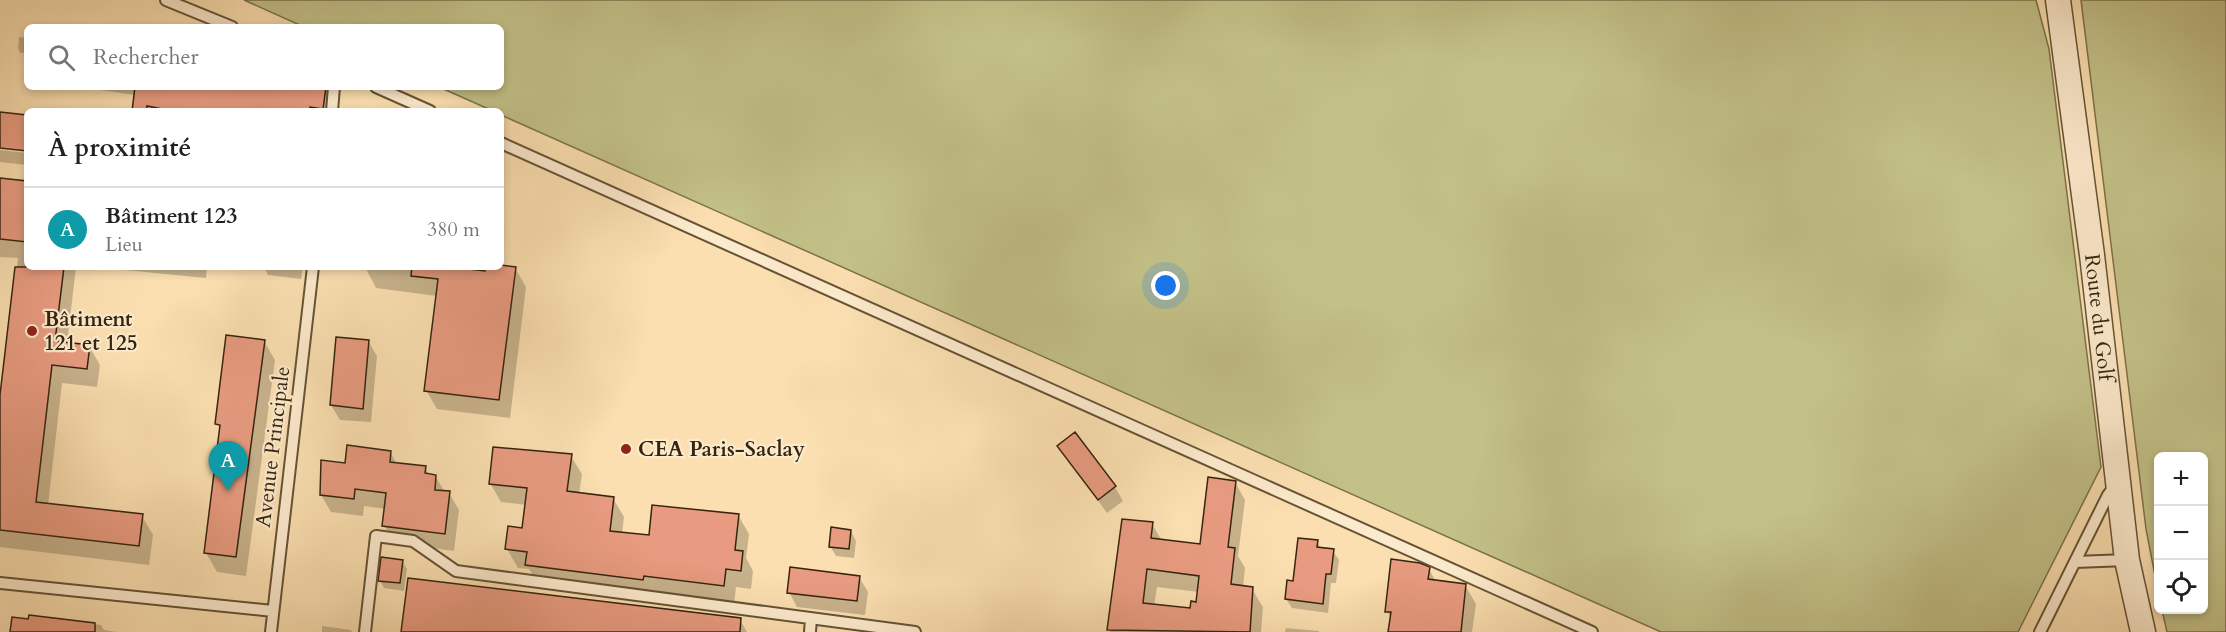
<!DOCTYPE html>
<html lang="fr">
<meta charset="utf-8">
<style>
body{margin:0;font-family:Cardo,serif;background:#f2f2f2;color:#202124}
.controls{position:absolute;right:18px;bottom:18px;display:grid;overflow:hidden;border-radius:9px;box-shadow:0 3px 9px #0003}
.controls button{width:54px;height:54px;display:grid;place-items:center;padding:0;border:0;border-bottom:2px solid #e0e0e0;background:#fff;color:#202124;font:30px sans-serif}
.you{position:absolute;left:1166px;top:286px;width:21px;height:21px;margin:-15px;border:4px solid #fff;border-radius:50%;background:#1a73e8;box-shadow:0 0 0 9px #1a73e833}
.badge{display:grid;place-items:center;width:39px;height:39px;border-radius:50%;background:#2563eb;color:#fff;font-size:20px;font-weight:700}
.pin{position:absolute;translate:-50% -50px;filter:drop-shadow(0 2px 3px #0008)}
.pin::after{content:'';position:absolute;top:32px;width:21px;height:18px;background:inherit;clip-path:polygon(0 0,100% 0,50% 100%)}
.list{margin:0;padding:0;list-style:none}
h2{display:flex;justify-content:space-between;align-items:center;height:78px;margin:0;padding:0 24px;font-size:26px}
h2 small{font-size:20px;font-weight:400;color:#757577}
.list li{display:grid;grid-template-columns:39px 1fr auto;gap:18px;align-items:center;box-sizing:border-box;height:84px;padding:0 24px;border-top:2px solid #e0e0e0}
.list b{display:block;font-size:22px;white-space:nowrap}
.list p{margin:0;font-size:20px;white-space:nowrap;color:#757577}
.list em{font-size:20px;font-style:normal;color:#757577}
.icon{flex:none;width:33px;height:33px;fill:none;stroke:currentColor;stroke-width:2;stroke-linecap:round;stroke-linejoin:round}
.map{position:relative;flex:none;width:2226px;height:632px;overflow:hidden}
.search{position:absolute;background:#fff;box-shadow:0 3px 9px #0003;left:24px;top:24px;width:480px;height:66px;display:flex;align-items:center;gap:15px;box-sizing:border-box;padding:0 21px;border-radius:9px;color:#757577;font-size:22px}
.panel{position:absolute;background:#fff;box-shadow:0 3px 9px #0003;left:24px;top:108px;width:480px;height:162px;border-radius:9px}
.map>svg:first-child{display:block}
</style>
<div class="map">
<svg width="2226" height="632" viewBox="0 0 2226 632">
<rect width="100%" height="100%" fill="#fbdfb0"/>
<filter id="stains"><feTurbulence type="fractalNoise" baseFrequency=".00333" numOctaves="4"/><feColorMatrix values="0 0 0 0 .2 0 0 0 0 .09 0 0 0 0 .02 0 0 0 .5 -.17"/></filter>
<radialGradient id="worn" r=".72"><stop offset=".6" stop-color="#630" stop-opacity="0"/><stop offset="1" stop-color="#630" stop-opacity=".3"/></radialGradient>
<path fill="#c3c188" stroke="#7c724b" stroke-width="1.5" d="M 244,0 L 2036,0 L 2049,49 L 2101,467 L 2018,632 L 1661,632 L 501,115 L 501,111 L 493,111 L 439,87 L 501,87 L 501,27 L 304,27 Z
M 2081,0 L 2226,0 L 2226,632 L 2167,632 L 2162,610 L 2204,610 L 2204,456 L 2158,456 L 2158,591 L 2146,529 Z"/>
<path fill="#0003" fill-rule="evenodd" d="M 19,37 L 27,38 L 27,53 L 20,53 L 18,48 Z
M 98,87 L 332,87 L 335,111 L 133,111 L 135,95 L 100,90 Z
M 0,150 L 27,153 L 27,165 L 0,162 Z
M 0,179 L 27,182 L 27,267 L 76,267 L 67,344 L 89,346 L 100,365 L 97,387 L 62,383 L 48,505 L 142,516 L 153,535 L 149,565 L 0,547 L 0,408 L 18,258 L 0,257 Z
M 95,267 L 207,267 L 206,278 Z
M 264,267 L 303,267 L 301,279 L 268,275 Z
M 365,267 L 439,267 L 486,273 L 515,268 L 526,287 L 510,418 L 437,409 L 426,390 L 437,296 L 376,288 Z
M 264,341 L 275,360 L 246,576 L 217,572 L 206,553 L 221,430 L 217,424 Z
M 368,341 L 377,356 L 371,422 L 340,420 L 331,405 Z
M 1059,446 L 1115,487 L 1123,501 L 1107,513 Z
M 390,452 L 397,464 L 425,467 L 429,475 L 435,476 L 445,492 L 449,493 L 459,510 L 454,551 L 394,543 L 384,525 L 386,509 L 364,506 L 363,516 L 331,512 L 321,495 L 347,465 Z
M 571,456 L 582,474 L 579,494 L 613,498 L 624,517 L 622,534 L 650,537 L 738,515 L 749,534 L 746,558 L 753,571 L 751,589 L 736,587 L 734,604 L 538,583 L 529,569 L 518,568 L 507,549 L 523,530 L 527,505 L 501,502 L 490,483 Z
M 1235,482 L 1245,500 L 1238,556 L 1245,568 L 1243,587 L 1252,589 L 1263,607 L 1261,632 L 1110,632 L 1152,524 L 1162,541 L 1201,545 ZM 1157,587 L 1199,592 L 1197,603 L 1191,610 L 1154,606 Z
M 851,531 L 856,541 L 854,558 L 836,556 L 830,546 Z
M 1317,541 L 1321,549 L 1333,551 L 1339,560 L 1336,583 L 1331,583 L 1328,613 L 1292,608 L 1286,599 Z
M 402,561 L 407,569 L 404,591 L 384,588 L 380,581 Z
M 1429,569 L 1436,582 L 1465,585 L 1476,604 L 1472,632 L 1390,632 L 1391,619 L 1387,611 Z
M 859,577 L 868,592 L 865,615 L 797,607 L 789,592 Z
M 30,617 L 101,625 L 104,630 L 117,632 L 12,632 L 30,621 Z
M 740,620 L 747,632 L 403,632 Z
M 322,626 L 351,630 L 352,632 L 322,632 Z
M 1286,628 L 1319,631 L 1319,632 L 1285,632 Z"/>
<path fill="#e89b80" stroke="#35240e" stroke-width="1.5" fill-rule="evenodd" d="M 135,87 L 326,87 L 323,109 L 310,107 L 310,111 L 172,111 L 147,106 L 146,111 L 132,111 Z
M 0,112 L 27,115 L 27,151 L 0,148 Z
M 0,178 L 27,181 L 27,242 L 0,239 Z
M 501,265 L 516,267 L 499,400 L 424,391 L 438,279 L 411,276 L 412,267 L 451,267 L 485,271 L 485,267 Z
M 15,267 L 64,267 L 55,341 L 90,345 L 87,369 L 52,365 L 36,502 L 143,514 L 139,546 L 0,530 L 0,395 Z
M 226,335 L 265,340 L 236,557 L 204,553 L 220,425 L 215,424 Z
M 336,337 L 369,340 L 363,409 L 330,405 Z
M 1075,432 L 1116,486 L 1098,500 L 1057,446 Z
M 347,445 L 391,451 L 390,462 L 426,466 L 425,473 L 436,475 L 435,490 L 450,491 L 445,534 L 382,526 L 386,493 L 355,489 L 354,499 L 320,495 L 321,460 L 345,463 Z
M 493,447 L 572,454 L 567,491 L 614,497 L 610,531 L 649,535 L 652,505 L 739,514 L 735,550 L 743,551 L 741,571 L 726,569 L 724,586 L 644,576 L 643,580 L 525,565 L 527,552 L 505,549 L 508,526 L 522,528 L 527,488 L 489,484 Z
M 1208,477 L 1236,481 L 1228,547 L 1235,548 L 1231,584 L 1253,587 L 1250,632 L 1107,630 L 1122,519 L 1153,522 L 1151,538 L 1200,544 ZM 1147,569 L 1199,576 L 1196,602 L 1191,601 L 1190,608 L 1143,603 Z
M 831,527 L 851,530 L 849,549 L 829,547 Z
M 1298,538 L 1318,540 L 1317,547 L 1334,549 L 1331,574 L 1326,574 L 1323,604 L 1285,599 L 1287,580 L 1293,581 Z
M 381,557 L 403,560 L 400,583 L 378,581 Z
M 1391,559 L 1420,563 L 1430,567 L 1428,579 L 1466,584 L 1461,632 L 1388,632 L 1391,612 L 1385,612 Z
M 790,567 L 860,576 L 857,601 L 787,593 Z
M 408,578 L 741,618 L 740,632 L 401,632 Z
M 29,615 L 95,623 L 95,632 L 10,632 L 12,617 L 28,619 Z"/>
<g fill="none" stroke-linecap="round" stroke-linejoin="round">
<defs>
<path id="service" d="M 166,0 L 232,27
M 376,87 L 430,111
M 332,111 L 334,87
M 501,143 L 1592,632
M 2075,562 L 2127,560
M 0,583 L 273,611
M 271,632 L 313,267
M 365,632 L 376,536 L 413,541 L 456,571 L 915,632
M 810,632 L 811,618
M 2040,632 L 2108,495 L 2115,486"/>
<g id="tertiary">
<path id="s1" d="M 2058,0 L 2092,255 L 2127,560 L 2143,632"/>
</g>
</defs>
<use href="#service" stroke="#665336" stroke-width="14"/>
<use href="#tertiary" stroke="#665336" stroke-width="27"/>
<use href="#service" stroke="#fceacc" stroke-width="10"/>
<use href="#tertiary" stroke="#fceacc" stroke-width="24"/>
</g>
<g fill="#8f2418" stroke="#fceacc" stroke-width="2">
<circle cx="32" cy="331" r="6"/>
<circle cx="626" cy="449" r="6"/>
</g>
<g text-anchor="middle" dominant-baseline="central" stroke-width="4.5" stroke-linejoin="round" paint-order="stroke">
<g font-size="21" fill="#35240e" stroke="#fceacc">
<text stroke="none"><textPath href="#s1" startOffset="320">Route du Golf</textPath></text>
<text transform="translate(273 447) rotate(-83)">Avenue Principale</text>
</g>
<g font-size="21" font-weight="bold" fill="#35240e" stroke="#fceacc" text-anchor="start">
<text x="44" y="319">Bâtiment<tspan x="44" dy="24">121 et 125</tspan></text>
<text x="638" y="449">CEA Paris-Saclay</text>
</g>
</g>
<rect width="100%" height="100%" filter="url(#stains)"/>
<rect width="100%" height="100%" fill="url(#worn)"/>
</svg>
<div class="controls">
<button>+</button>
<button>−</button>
<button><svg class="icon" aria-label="locate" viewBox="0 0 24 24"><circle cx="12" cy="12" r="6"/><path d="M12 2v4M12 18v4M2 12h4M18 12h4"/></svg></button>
</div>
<div class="you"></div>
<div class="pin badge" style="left:228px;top:491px;background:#0f9aa8">A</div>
<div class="search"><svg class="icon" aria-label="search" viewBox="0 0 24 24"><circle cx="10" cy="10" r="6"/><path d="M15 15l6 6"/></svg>Rechercher</div>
<section class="panel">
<h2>À proximité<small></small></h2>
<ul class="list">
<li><span class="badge" style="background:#0f9aa8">A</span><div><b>Bâtiment 123</b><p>Lieu</p></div><em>380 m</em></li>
</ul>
</section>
</div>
